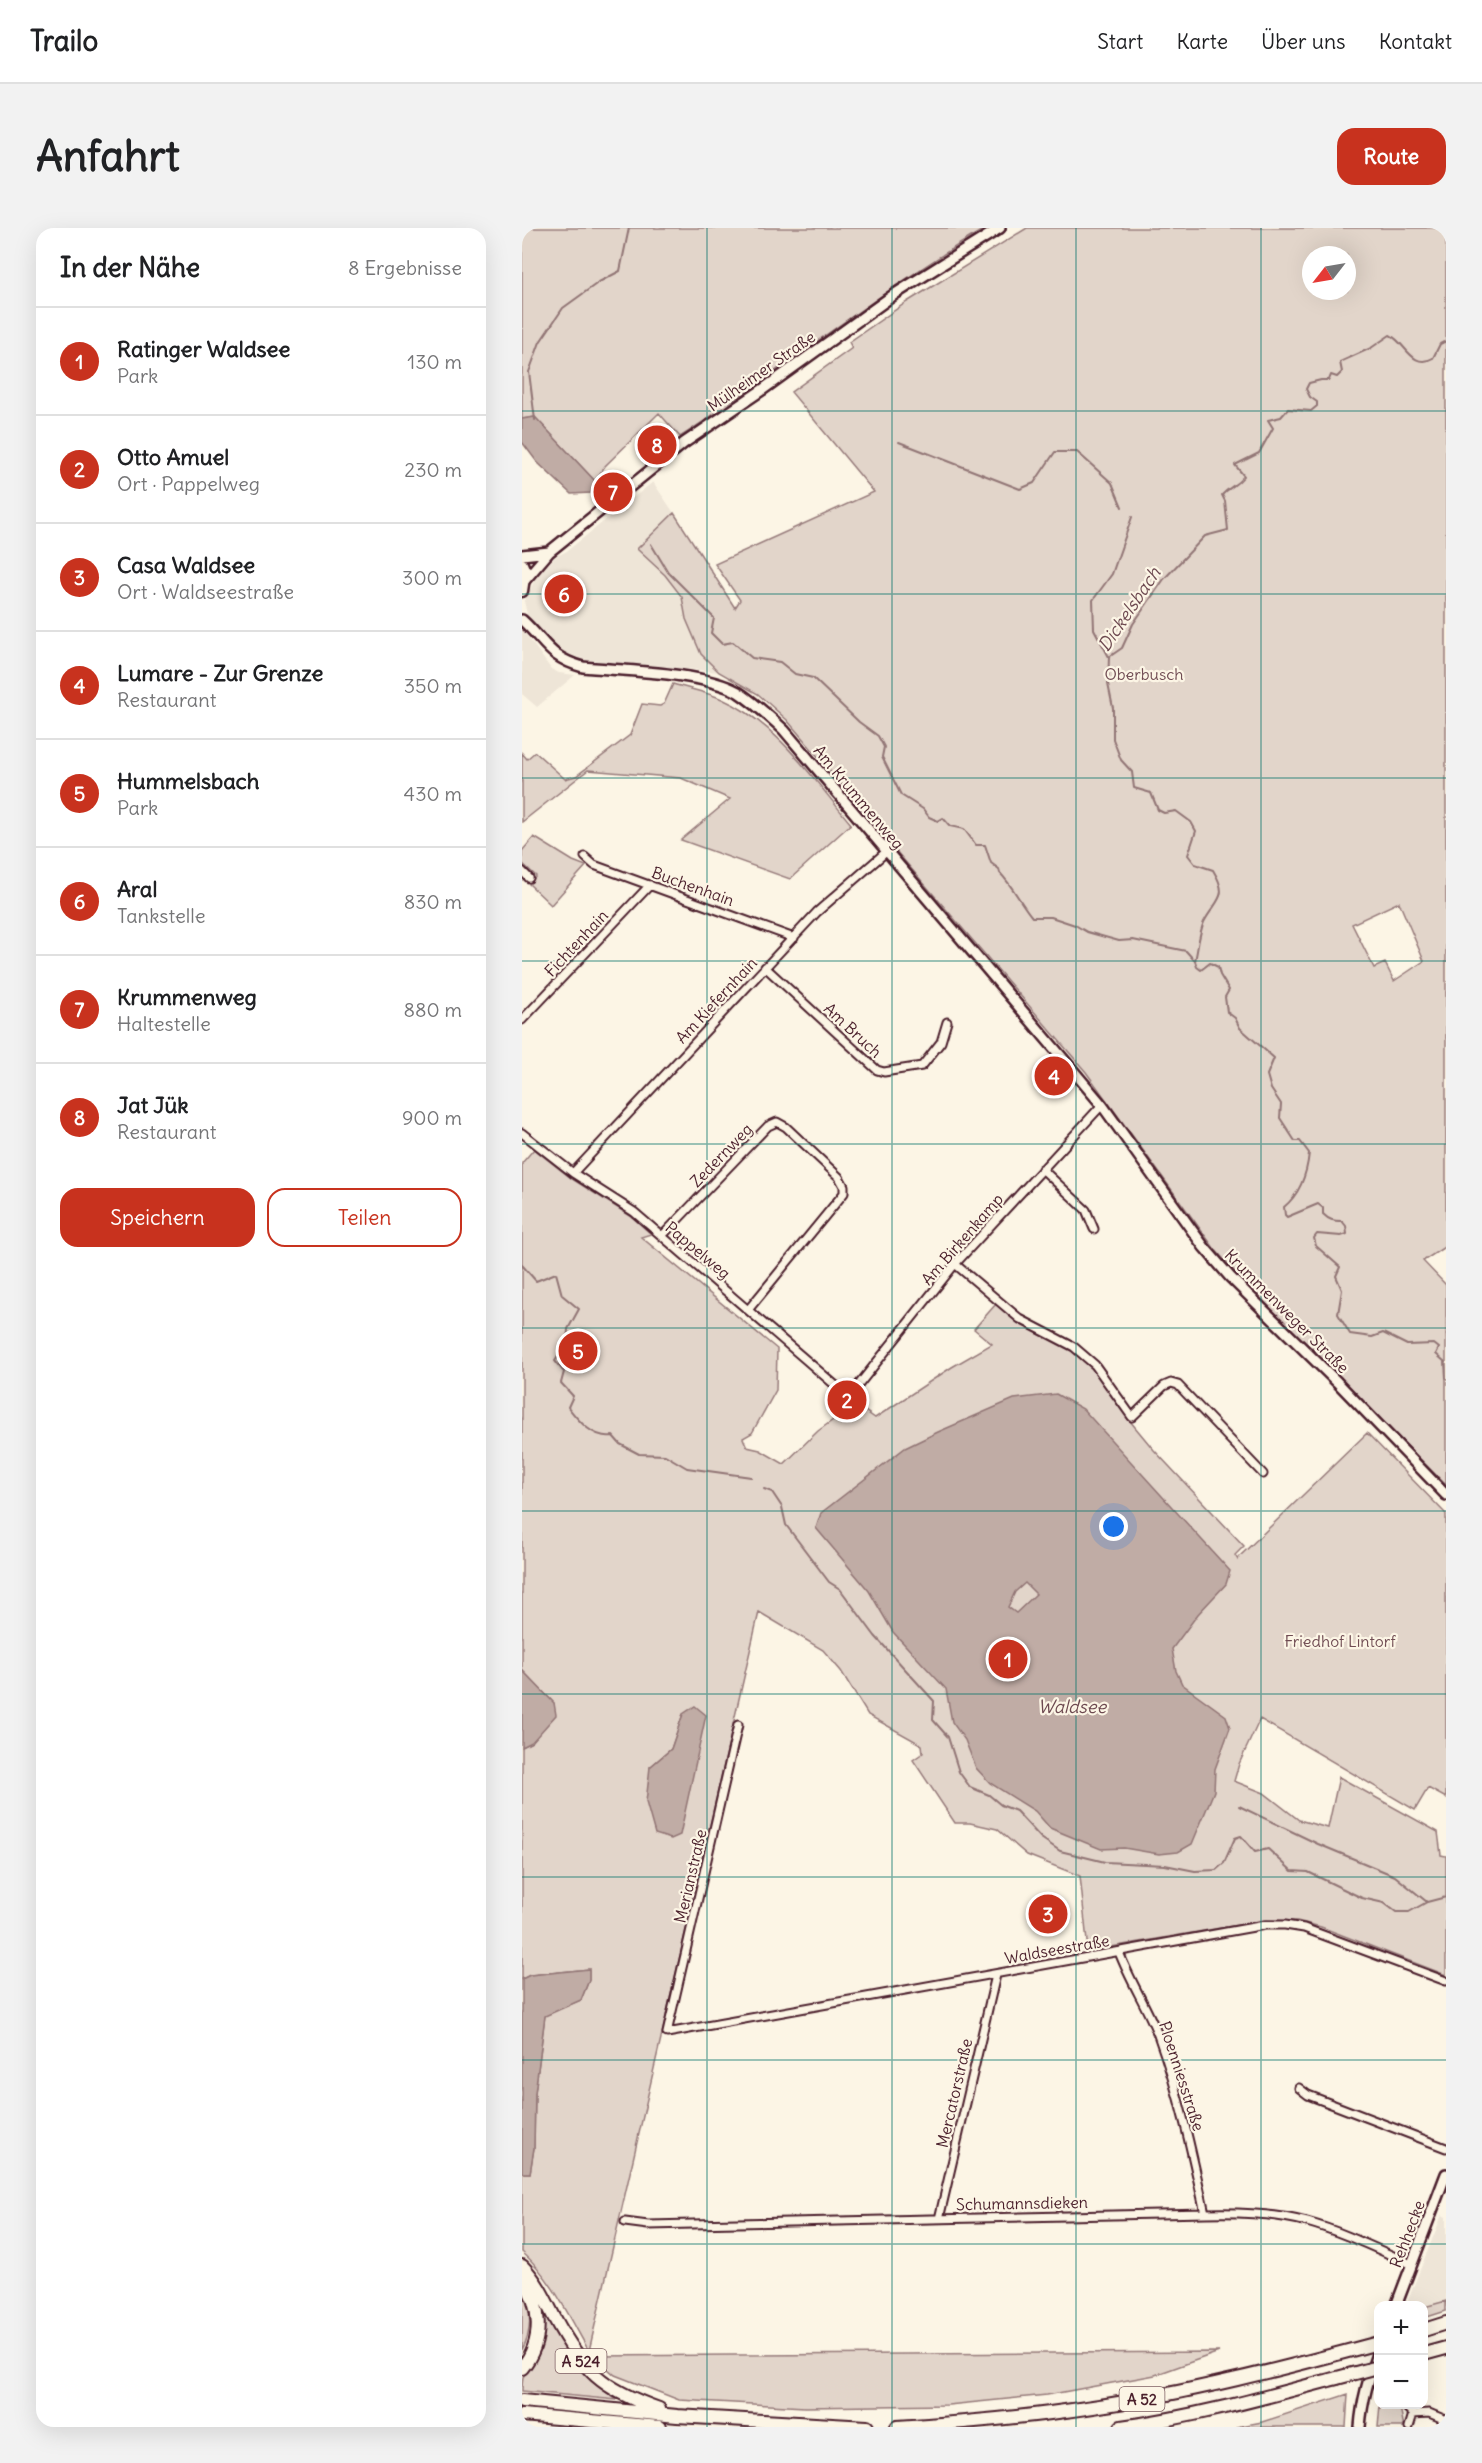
<!DOCTYPE html>
<html lang="de">
<meta charset="utf-8">
<style>
body{margin:0;font-family:Delius,sans-serif;background:#f2f2f2;color:#202124}
.controls{position:absolute;right:18px;bottom:18px;display:grid;overflow:hidden;border-radius:12px;box-shadow:0 6px 24px #0002}
.controls button{width:54px;height:54px;display:grid;place-items:center;padding:0;border:0;border-bottom:2px solid #e0e0e0;background:#fff;color:#202124;font:30px sans-serif}
.compass{position:absolute;left:780px;top:18px;width:54px;height:54px;border-radius:50%;background:#fff;box-shadow:0 6px 24px #0002;rotate:239deg}
.you{position:absolute;left:592px;top:1299px;width:21px;height:21px;margin:-15px;border:4px solid #fff;border-radius:50%;background:#1a73e8;box-shadow:0 0 0 9px #1a73e833}
.badge{display:grid;place-items:center;width:39px;height:39px;border-radius:50%;background:#c8321e;color:#fff;font-size:20px;font-weight:700}
.pin{position:absolute;translate:-50% -50%;border:3px solid #fff;box-shadow:0 2px 6px #0006}
.list{margin:0;padding:0;list-style:none}
h2{display:flex;justify-content:space-between;align-items:center;height:78px;margin:0;padding:0 24px;font-size:26px}
h2 small{font-size:20px;font-weight:400;color:#757577}
.list li{display:grid;grid-template-columns:39px 1fr auto;gap:18px;align-items:center;box-sizing:border-box;height:108px;padding:0 24px;border-top:2px solid #e0e0e0}
.list b{display:block;font-size:22px;white-space:nowrap}
.list p{margin:0;font-size:20px;white-space:nowrap;color:#757577}
.list em{font-size:20px;font-style:normal;color:#757577}
.actions{display:flex;gap:12px;padding:18px 24px}
.actions a{flex:1;padding:14px 0;border:2px solid #c8321e;border-radius:18px;text-align:center;font-size:21px;color:#c8321e}
.actions .main{background:#c8321e;color:#fff}
.map{position:relative;flex:none;width:924px;height:2199px;overflow:hidden;border-radius:18px}
header{display:flex;align-items:center;gap:36px;box-sizing:border-box;height:84px;padding:0 30px;background:#fff;border-bottom:2px solid #e0e0e0}
header strong{font-size:28px}
nav{display:flex;gap:33px;margin-inline-start:auto;font-size:21px}
.intro{display:flex;align-items:center;justify-content:space-between;box-sizing:border-box;height:144px;padding:0 36px}
h1{margin:0;font-size:42px}
.button{padding:15px 27px;border-radius:18px;background:#c8321e;color:#fff;font-size:21px;font-weight:700}
main{display:flex;gap:36px;padding:0 36px}
aside{flex:1;background:#fff;border-radius:18px;box-shadow:0 6px 24px #0002}
.map>svg:first-child{display:block}
</style>
<header>
<strong>Trailo</strong>
<nav><a>Start</a><a>Karte</a><a>Über uns</a><a>Kontakt</a></nav>
</header>
<div class="intro"><h1>Anfahrt</h1><a class="button">Route</a></div>
<main>
<aside>
<h2>In der Nähe<small>8 Ergebnisse</small></h2>
<ul class="list">
<li><span class="badge">1</span><div><b>Ratinger Waldsee</b><p>Park</p></div><em>130 m</em></li>
<li><span class="badge">2</span><div><b>Otto Amuel</b><p>Ort · Pappelweg</p></div><em>230 m</em></li>
<li><span class="badge">3</span><div><b>Casa Waldsee</b><p>Ort · Waldseestraße</p></div><em>300 m</em></li>
<li><span class="badge">4</span><div><b>Lumare - Zur Grenze</b><p>Restaurant</p></div><em>350 m</em></li>
<li><span class="badge">5</span><div><b>Hummelsbach</b><p>Park</p></div><em>430 m</em></li>
<li><span class="badge">6</span><div><b>Aral</b><p>Tankstelle</p></div><em>830 m</em></li>
<li><span class="badge">7</span><div><b>Krummenweg</b><p>Haltestelle</p></div><em>880 m</em></li>
<li><span class="badge">8</span><div><b>Jat Jük</b><p>Restaurant</p></div><em>900 m</em></li>
</ul>
<div class="actions"><a class="main">Speichern</a><a>Teilen</a></div>
</aside>
<div class="map">
<svg width="924" height="2199" viewBox="0 0 924 2199">
<rect width="100%" height="100%" fill="#fcf5e5"/>
<filter id="ink" filterUnits="userSpaceOnUse"><feTurbulence type="fractalNoise" baseFrequency=".0167" numOctaves="2"/><feDisplacementMap in="SourceGraphic" scale="12" xChannelSelector="R" yChannelSelector="G"/><feConvolveMatrix kernelMatrix="1 2 1 2 8 2 1 2 1" color-interpolation-filters="sRGB"/></filter>
<g filter="url(#ink)">
<path fill="#eee5d7" d="M 131,254 L 152,285 L 115,321 L 143,347 L 160,369 L 164,391 L 179,426 L 197,444 L 63,432 L 41,424 L 28,414 L 5,386 L 2,373 L 14,350 L 33,329 L 45,323 Z
M 0,401 L 29,441 L 37,445 L 53,447 L 15,479 L 0,466 Z
M 920,1987 L 924,1989 L 924,2073 L 902,2079 L 884,2077 Z"/>
<path fill="#e2d5ca" stroke="#967a7a" stroke-width="1.5" fill-rule="evenodd" d="M 0,0 L 464,0 C 358,63 261,141 158,209 L 137,185 L 83,238 L 73,253 L 13,189 L 0,191 Z
M 505,0 L 924,0 L 924,1018 L 901,1033 L 924,1057 L 924,1257 L 718,1050 L 692,1020 L 564,844 L 374,623 L 373,619 L 265,492 L 236,466 L 197,444 L 179,426 L 164,391 L 160,369 L 143,347 L 115,321 L 152,285 L 213,380 L 218,372 L 193,336 L 352,264 L 269,164 L 330,120 L 327,114 L 385,74 ZM 789,27 L 825,27 L 825,63 L 789,63 ZM 877,674 L 902,733 L 872,753 L 863,735 L 852,740 L 830,696 Z
M 151,456 C 167,461 185,464 200,471 C 255,495 292,552 329,596 L 268,651 L 159,612 L 208,571 L 159,550 L 66,542 L 0,594 L 0,525 L 5,531 L 13,524 L 43,551 L 54,548 L 108,507 L 120,476 L 138,478 L 142,476 Z
M 12,609 L 51,633 L 64,638 L 29,677 L 7,656 L 14,648 L 0,635 L 0,623 Z
M 12,921 L 50,951 L 110,989 L 129,1006 L 119,1009 L 255,1121 L 254,1162 L 230,1205 L 221,1210 L 225,1219 L 238,1222 L 262,1236 L 296,1203 L 333,1176 L 353,1190 L 430,1139 L 470,1116 L 452,1101 L 474,1076 L 499,1096 L 548,1121 L 570,1139 L 608,1193 L 632,1222 L 722,1318 L 713,1327 L 716,1332 L 717,1329 L 845,1205 L 924,1286 L 924,1570 L 906,1560 L 893,1582 L 738,1491 L 717,1536 L 712,1553 L 742,1565 L 777,1592 L 806,1600 L 817,1549 L 916,1604 L 919,1627 L 924,1628 L 924,1747 L 799,1699 L 775,1693 L 744,1692 L 566,1723 L 558,1648 L 505,1627 L 475,1601 L 448,1595 L 433,1595 L 391,1532 L 401,1525 L 400,1517 L 346,1487 L 319,1443 L 301,1422 L 237,1384 L 67,2123 C 48,2090 29,2049 0,2024 L 0,1945 L 8,1945 L 12,1920 L 13,1865 L 23,1787 L 59,1772 L 67,1752 L 67,1741 L 8,1747 L 0,1751 L 0,1519 L 10,1514 L 32,1475 L 0,1442 L 0,935 ZM 161,1486 L 133,1606 L 128,1539 L 149,1521 Z
M 0,2064 C 10,2083 10,2103 0,2122 Z
M 924,2073 L 924,2083 L 902,2090 L 902,2079 Z
M 22,2084 C 41,2119 60,2150 95,2172 L 0,2163 C 0,2141 5,2145 14,2127 C 22,2113 22,2099 22,2084 Z
M 697,2124 L 633,2147 L 525,2167 L 426,2177 L 283,2179 L 157,2172 L 93,2147 L 71,2128 Z
M 826,2166 L 824,2199 L 714,2199 L 740,2194 Z
M 858,2177 L 872,2177 L 879,2184 L 882,2199 L 856,2199 Z"/>
<path fill="#c0aca5" stroke="#917474" stroke-width="1.5" fill-rule="evenodd" d="M 13,189 L 73,253 L 69,265 L 49,266 L 15,234 L 0,214 L 0,191 Z
M 534,1166 L 561,1181 L 708,1343 L 704,1356 L 676,1386 L 650,1421 L 654,1443 L 660,1456 L 704,1488 L 708,1500 L 693,1541 L 692,1563 L 670,1616 L 656,1624 L 637,1626 L 602,1620 L 579,1621 L 528,1600 L 513,1583 L 468,1555 L 454,1540 L 443,1512 L 430,1494 L 424,1461 L 371,1404 L 347,1363 L 294,1300 L 299,1285 L 383,1220 L 416,1204 L 492,1171 ZM 503,1355 L 514,1366 L 494,1385 L 486,1379 L 493,1364 Z
M 0,1442 L 32,1475 L 34,1487 L 10,1514 L 0,1519 Z
M 173,1478 L 184,1487 L 158,1607 L 149,1611 L 133,1606 L 124,1574 L 128,1539 L 149,1521 L 161,1486 Z
M 67,1741 L 67,1752 L 59,1772 L 23,1788 L 13,1865 L 12,1920 L 8,1945 L 0,1945 L 0,1751 L 8,1747 Z"/>
<g fill="none" stroke-linecap="round" stroke-linejoin="round">
<path stroke="#917474" stroke-width="2" d="M 924,113 L 918,116 L 911,130 C 890,142 884,115 868,107 L 849,120 L 818,134 L 820,144 L 815,149 L 809,147 L 807,152 L 799,152 L 787,155 L 784,161 L 788,169 L 795,174 L 795,178 L 789,183 L 766,181 L 759,189 L 746,192 L 751,200 L 737,225 L 713,237 L 722,248 C 714,258 708,258 700,267 L 703,273 L 706,302 L 683,308 L 642,351 L 611,396 L 600,420 L 587,429 L 586,456 L 591,480 L 591,511 L 599,532 L 610,544 L 612,560 L 629,565 L 636,582 L 642,585 L 654,583 L 669,594 L 674,603 L 666,627 L 673,636 L 691,642 C 708,670 694,671 682,694 C 677,705 676,720 673,733 L 675,739 L 679,742 L 688,735 L 696,739 L 698,747 L 707,762 L 703,769 L 705,784 L 713,790 L 718,800 L 752,830 L 745,847 L 749,861 L 759,876 L 758,890 L 773,913 L 778,913 L 787,925 C 785,945 779,965 762,979 L 763,987 L 765,989 L 796,976 L 801,980 L 801,986 C 807,992 811,993 820,993 L 824,998 L 825,1006 L 819,1008 L 795,1006 L 792,1010 L 794,1018 L 818,1039 L 814,1048 L 820,1062 L 816,1086 L 828,1106 L 850,1109 L 861,1105 L 885,1117 L 912,1116 L 917,1120 L 914,1126 L 923,1134 L 924,1150
M 13,192 L 7,144 L 18,114 L 41,80 L 77,54 L 98,43 L 107,0
M 377,214 L 498,261 L 512,255 L 533,224 L 555,224 L 590,255 L 600,279
M 129,316 L 146,344 L 192,390 L 189,405 L 200,416 L 211,414 L 230,430 L 258,434 L 273,446 L 291,450 L 337,494 L 356,508 L 362,519 L 360,529 L 379,567 L 401,581 L 407,589 L 416,593 L 421,590 L 428,598 L 442,601 L 454,617 L 463,617 L 469,635 L 477,641 L 478,645 C 490,657 499,676 510,689 L 529,689 L 553,697 L 565,704 L 597,713 L 611,712 L 664,723 L 673,733
M 587,429 L 572,401 L 571,372 L 590,346 L 610,289
M 0,1037 L 14,1053 L 34,1045 L 40,1067 L 57,1081 L 46,1101 L 45,1116 L 33,1133 L 42,1144 L 39,1155 L 51,1168 L 46,1179 C 57,1193 71,1211 91,1208 L 98,1216 L 117,1226 L 143,1227 L 165,1240 L 229,1249
M 242,1261 L 250,1264 L 260,1279 L 264,1297 L 307,1354 L 318,1361 L 353,1408 L 412,1473 L 411,1492 L 426,1509 L 437,1544 L 448,1559 L 467,1567 L 479,1577 L 494,1583 L 519,1610 L 538,1623 L 583,1634 L 643,1637 L 673,1643 L 694,1642 L 702,1635 L 713,1610 L 719,1608 L 733,1624 L 746,1621 L 770,1643 L 786,1644 L 840,1670 L 862,1675 L 874,1684 L 887,1684 L 905,1674 L 924,1669
M 717,1578 L 796,1616 L 873,1648 L 905,1674"/>
<defs>
<path id="street" d="M 63,629 L 72,637 L 272,710
M 0,643 L 7,650
M 243,739 L 355,842 L 362,844 L 400,838 L 419,814 L 425,794
M 0,792 L 128,657
M 0,905 L 51,945 L 112,984 L 327,1169 L 433,1036 L 580,877
M 520,941 L 564,982 L 572,1001
M 51,945 L 295,684 L 364,624
M 140,1008 L 246,898 L 255,894 L 264,899 L 317,949 L 322,958 L 322,965 L 226,1082
M 433,1036 L 498,1091 L 552,1119 L 573,1137 L 610,1189 L 642,1158 L 649,1155 L 656,1157 L 741,1246
M 216,1497 L 145,1805 L 743,1697 L 763,1697 L 782,1700 L 924,1753
M 597,1724 C 608,1753 625,1779 636,1807 C 657,1865 670,1925 683,1985
M 777,1860 L 786,1867 L 924,1920
M 417,1991 L 474,1747
M 103,1994 L 126,1997 L 683,1985 C 717,1984 752,1985 785,1994 C 821,2004 855,2021 889,2036
M 881,2176 L 891,2186 L 907,2185 L 924,2192
M 887,2199 L 891,2186"/>
<path id="secondary" d="M 0,327 L 27,324
M 3,352 L 27,324 L 162,215 L 240,162 L 373,66 L 478,0
M 0,392 C 25,415 26,429 61,439 C 103,443 181,444 216,464 C 233,475 247,488 262,502 L 543,833 L 580,877 L 682,1019 L 708,1049 L 815,1154 L 924,1267
M 874,2078 L 924,1946
M 838,2199 C 840,2172 847,2149 856,2123"/>
<path id="primary" d="M 0,336 L 3,343 L 0,363"/>
<path id="highway" d="M 0,2038 C 14,2052 23,2071 32,2089 C 61,2143 80,2161 137,2181
M 0,2050 C 20,2078 22,2113 0,2140
M 902,2102 L 924,2095
M 902,2126 L 924,2120
M 0,2173 L 155,2188 L 345,2199
M 0,2187 L 138,2199
M 375,2199 C 441,2195 506,2189 571,2179 C 667,2165 763,2140 856,2115
M 599,2199 C 672,2189 744,2169 815,2150"/>
</defs>
<use href="#street" stroke="#4a1f2b" stroke-width="11"/>
<use href="#secondary" stroke="#4a1f2b" stroke-width="14"/>
<use href="#primary" stroke="#4a1f2b" stroke-width="15"/>
<use href="#highway" stroke="#4a1f2b" stroke-width="16"/>
<use href="#street" stroke="#fcf5e5" stroke-width="7"/>
<use href="#secondary" stroke="#fcf5e5" stroke-width="9"/>
<use href="#primary" stroke="#fcf5e5" stroke-width="10"/>
<use href="#highway" stroke="#fcf5e5" stroke-width="12"/>
<defs>
<path id="highway-bridge" d="M 815,2150 L 856,2139"/>
</defs>
<use href="#highway-bridge" stroke="#4a1f2b" stroke-width="16" stroke-linecap="butt"/>
<use href="#highway-bridge" stroke="#fcf5e5" stroke-width="12"/>
</g>
</g>
<path fill="none" stroke="#0f766e" stroke-width="1.5" stroke-opacity="0.55" d="M 185,0 L 185,2199M 370,0 L 370,2199M 554,0 L 554,2199M 739,0 L 739,2199M 0,183 L 924,183M 0,366 L 924,366M 0,550 L 924,550M 0,733 L 924,733M 0,916 L 924,916M 0,1100 L 924,1100M 0,1283 L 924,1283M 0,1466 L 924,1466M 0,1649 L 924,1649M 0,1832 L 924,1832M 0,2016 L 924,2016"/>
<g text-anchor="middle" dominant-baseline="central" stroke-width="4.5" stroke-linejoin="round" paint-order="stroke">
<g fill="#fcf5e5" stroke="#7f5f63" stroke-width="1.5">
<rect x="33.5" y="2121" width="51" height="24" rx="4.5"/>
<rect x="597.5" y="2159" width="45" height="24" rx="4.5"/>
</g>
<g font-size="15" font-weight="bold" fill="#4a1f2b">
<text x="59" y="2133">A 524</text>
<text x="620" y="2171">A 52</text>
</g>
<g font-size="16" fill="#4a1f2b" stroke="#fcf5e5">
<text transform="translate(239 143) rotate(-35)">Mülheimer Straße</text>
<text transform="translate(337 569) rotate(50)">Am Krummenweg</text>
<text transform="translate(171 658) rotate(20)">Buchenhain</text>
<text transform="translate(54 715) rotate(-47)">Fichtenhain</text>
<text transform="translate(194 772) rotate(-47)">Am Kiefernhain</text>
<text transform="translate(331 802) rotate(43)">Am Bruch</text>
<text transform="translate(199 927) rotate(-46)">Zedernweg</text>
<text transform="translate(440 1011) rotate(-49)">Am Birkenkamp</text>
<text transform="translate(176 1022) rotate(40)">Pappelweg</text>
<text transform="translate(765 1083) rotate(45)">Krummenweger Straße</text>
<text transform="translate(168 1648) rotate(-77)">Merianstraße</text>
<text transform="translate(535 1721) rotate(-10)">Waldseestraße</text>
<text transform="translate(660 1848) rotate(72)">Ploenniesstraße</text>
<text transform="translate(432 1865) rotate(-77)">Mercatorstraße</text>
<text transform="translate(500 1975) rotate(-1)">Schumannsdieken</text>
<text transform="translate(885 2006) rotate(-69)">Rehhecke</text>
</g>
<g font-size="16" fill="#704c53" stroke="#fcf5e5">
<text x="622" y="446">Oberbusch</text>
<text x="818" y="1413">Friedhof Lintorf</text>
</g>
<g font-size="18" font-style="italic" fill="#6d4950" stroke="#fcf5e5">
<text transform="translate(607 381) rotate(-56)">Dickelsbach</text>
<text x="550" y="1478">Waldsee</text>
</g>
</g>
</svg>
<div class="controls">
<button>+</button>
<button>−</button>
</div>
<svg class="compass" viewBox="-18 -18 36 36"><path d="M0-13l5 13h-10z" fill="#e53935"/><path d="M0 13l5-13h-10z" fill="#757577"/></svg>
<div class="you"></div>
<div class="pin badge" style="left:486px;top:1431px">1</div>
<div class="pin badge" style="left:325px;top:1172px">2</div>
<div class="pin badge" style="left:526px;top:1686px">3</div>
<div class="pin badge" style="left:532px;top:848px">4</div>
<div class="pin badge" style="left:56px;top:1123px">5</div>
<div class="pin badge" style="left:42px;top:366px">6</div>
<div class="pin badge" style="left:91px;top:264px">7</div>
<div class="pin badge" style="left:135px;top:217px">8</div>
</div>
</main>
